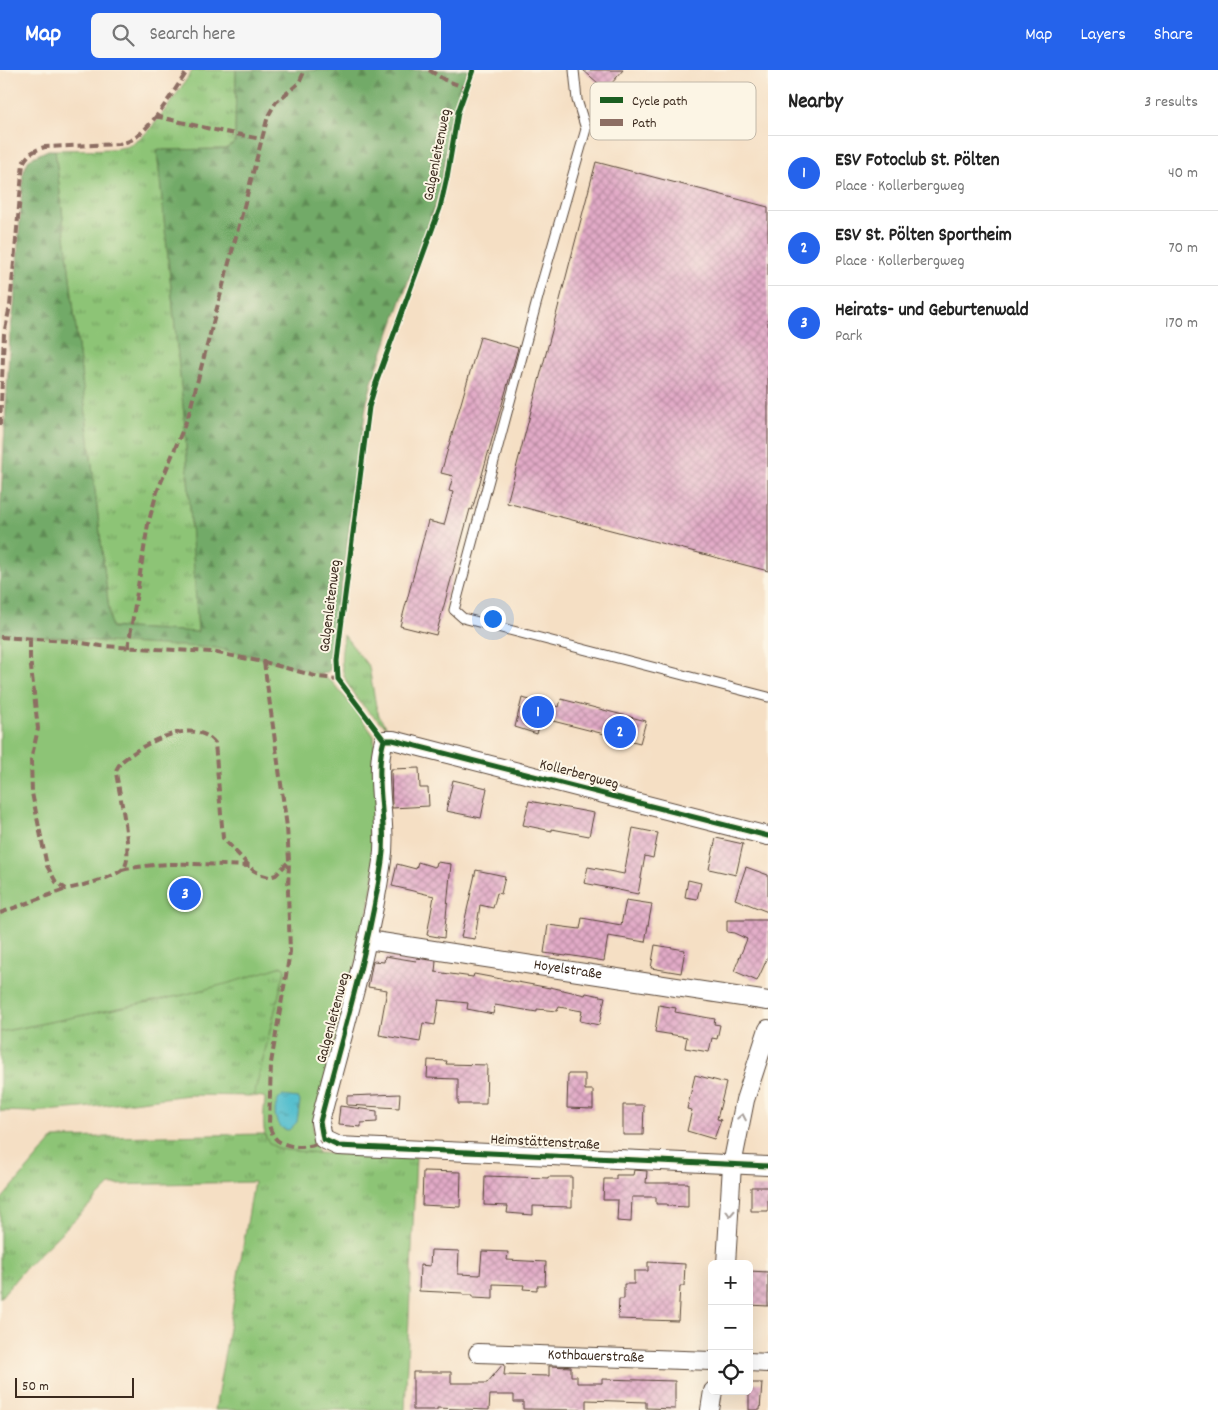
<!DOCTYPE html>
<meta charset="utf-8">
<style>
body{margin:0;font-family:Dekko,sans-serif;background:#f6f6f6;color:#222}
.controls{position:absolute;right:15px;bottom:15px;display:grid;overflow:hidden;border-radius:8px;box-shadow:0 5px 20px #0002}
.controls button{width:45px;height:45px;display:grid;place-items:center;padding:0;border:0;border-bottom:1px solid #e0e0e0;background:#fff;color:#222;font:25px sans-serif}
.scale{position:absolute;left:15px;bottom:12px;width:119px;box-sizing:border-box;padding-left:5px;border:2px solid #3b2a1e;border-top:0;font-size:14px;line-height:18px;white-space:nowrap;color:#3b2a1e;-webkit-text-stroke:4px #fcf5e5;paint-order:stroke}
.you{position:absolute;left:492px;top:548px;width:18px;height:18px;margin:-12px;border:4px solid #fff;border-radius:50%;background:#1a73e8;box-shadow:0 0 0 8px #1a73e833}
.badge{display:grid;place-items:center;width:32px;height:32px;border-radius:50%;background:#2563eb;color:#fff;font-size:16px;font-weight:700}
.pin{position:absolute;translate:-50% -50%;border:2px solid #fff;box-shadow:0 1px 5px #0006}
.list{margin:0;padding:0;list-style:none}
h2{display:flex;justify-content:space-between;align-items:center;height:65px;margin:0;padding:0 20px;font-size:21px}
h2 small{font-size:16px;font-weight:400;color:#767676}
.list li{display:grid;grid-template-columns:32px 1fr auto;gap:15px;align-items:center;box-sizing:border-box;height:75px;padding:0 20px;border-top:1px solid #e0e0e0}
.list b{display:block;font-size:19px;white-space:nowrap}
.list p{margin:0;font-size:16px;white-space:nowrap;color:#767676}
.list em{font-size:16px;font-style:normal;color:#767676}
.icon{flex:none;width:28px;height:28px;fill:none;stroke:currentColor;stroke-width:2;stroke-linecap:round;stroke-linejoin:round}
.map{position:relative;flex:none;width:768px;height:1340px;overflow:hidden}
header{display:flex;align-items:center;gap:30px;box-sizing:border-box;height:70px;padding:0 25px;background:#2563eb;color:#fff}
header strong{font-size:24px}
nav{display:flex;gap:28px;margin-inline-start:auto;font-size:18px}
.search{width:350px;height:45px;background:#f6f6f6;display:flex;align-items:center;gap:12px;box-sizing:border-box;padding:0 18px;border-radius:8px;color:#767676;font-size:19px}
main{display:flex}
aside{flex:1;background:#fff}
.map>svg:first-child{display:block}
</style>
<header>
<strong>Map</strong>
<div class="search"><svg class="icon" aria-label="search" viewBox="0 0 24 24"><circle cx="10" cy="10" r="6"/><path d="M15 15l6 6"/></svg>Search here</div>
<nav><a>Map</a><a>Layers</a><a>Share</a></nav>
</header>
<main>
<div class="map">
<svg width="768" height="1340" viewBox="0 0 768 1340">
<defs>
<pattern id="grass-tufts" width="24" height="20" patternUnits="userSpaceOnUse" patternTransform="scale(1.25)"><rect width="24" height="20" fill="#8dc476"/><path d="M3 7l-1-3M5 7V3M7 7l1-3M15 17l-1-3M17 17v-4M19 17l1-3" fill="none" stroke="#749f60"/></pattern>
<pattern id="forest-firs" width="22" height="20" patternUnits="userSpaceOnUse" patternTransform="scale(1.25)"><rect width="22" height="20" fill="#72aa67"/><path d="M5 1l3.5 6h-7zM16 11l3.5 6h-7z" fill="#5f8b54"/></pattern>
<pattern id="water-ripples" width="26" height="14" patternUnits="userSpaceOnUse" patternTransform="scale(1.25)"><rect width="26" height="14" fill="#52becd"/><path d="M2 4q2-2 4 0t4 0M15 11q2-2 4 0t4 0" fill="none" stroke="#459ba6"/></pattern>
<pattern id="building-cross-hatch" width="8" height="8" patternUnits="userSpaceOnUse" patternTransform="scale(1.25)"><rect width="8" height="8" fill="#e2aac7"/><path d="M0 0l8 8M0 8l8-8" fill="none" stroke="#b88ba1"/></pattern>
</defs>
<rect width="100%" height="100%" fill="#fcf5e5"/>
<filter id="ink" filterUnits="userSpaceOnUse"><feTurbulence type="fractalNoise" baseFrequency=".02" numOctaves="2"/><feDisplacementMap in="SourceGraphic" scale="10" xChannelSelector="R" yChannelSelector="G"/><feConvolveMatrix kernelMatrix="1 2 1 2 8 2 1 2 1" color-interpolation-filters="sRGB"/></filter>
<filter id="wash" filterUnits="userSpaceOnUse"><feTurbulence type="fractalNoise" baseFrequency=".0096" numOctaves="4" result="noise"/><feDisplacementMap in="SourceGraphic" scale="20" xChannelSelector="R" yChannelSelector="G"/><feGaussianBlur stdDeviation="1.12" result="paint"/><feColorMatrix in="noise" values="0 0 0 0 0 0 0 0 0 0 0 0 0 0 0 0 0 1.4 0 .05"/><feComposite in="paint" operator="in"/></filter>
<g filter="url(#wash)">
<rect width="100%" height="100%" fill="#f5dfc4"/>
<path fill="url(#grass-tufts)" stroke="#64774a" d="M 193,0 L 236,0 L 235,72 L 226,79 L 157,80 L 184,345 L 198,562 L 111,557 L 55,80 C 76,79 106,81 125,77 C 147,73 180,18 193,0 Z
M 344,565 L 369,597 L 376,636 L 380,648 L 387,657 C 368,643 345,620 342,596 C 340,586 343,575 344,565 Z
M 282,896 L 284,897 L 285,900 L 254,1026 L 189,1025 L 82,1038 L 33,1042 L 0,1041 L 0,962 L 183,925 Z
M 264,1064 L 270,1074 L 279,1079 L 318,1083 L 416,1087 L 405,1340 L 215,1340 L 254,1112 L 110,1115 L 26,1197 L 0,1228 L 0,1131 L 54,1068 Z"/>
<path fill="url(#forest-firs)" stroke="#566a42" d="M 236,0 L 468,0 L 453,41 L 440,121 L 435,136 L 372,312 L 366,336 L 330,600 L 326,603 L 320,604 L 266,589 L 215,578 L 103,572 L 70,568 L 0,564 L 0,446 L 10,265 L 14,237 L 23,103 L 29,89 L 48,80 L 55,80 L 111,557 L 198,562 L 184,345 L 157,80 L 226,79 L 235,72 Z"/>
<path fill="#8dc476" stroke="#64774a" d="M 0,564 L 70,568 L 103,572 L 215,578 L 266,589 L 320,604 L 333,613 L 357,642 L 374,666 L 379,778 L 362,871 L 313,1055 L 314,1069 L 318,1083 C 271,1078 259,1084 265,1029 L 264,1027 L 254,1026 L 285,900 L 284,897 L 282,896 L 233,912 L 183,925 L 0,962 Z"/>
<path fill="url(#water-ripples)" stroke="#467476" d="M 282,1026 L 298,1028 L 300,1031 L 297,1052 L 289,1060 C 273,1060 271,1034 282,1026 Z"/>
<g id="blocks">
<path fill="url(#building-cross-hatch)" d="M 583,0 L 623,0 L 606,20 Z
M 596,92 L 768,137 L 768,501 L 507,433 Z
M 480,267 L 518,278 L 472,440 L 470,439 L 436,565 L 400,556 L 428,451 L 444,455 L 453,422 L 449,421 L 453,406 L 441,403 Z
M 522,628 L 559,637 L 561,629 L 646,651 L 640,673 L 541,648 L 537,664 L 515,657 Z
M 419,698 L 420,718 L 428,718 L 429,736 L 392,738 L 391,699 Z
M 453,710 L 487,718 L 481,748 L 446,741 Z
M 529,731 L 594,743 L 589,766 L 552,759 L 552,761 L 523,755 Z
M 633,758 L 658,763 L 653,788 L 645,786 L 638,824 L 584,813 L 588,797 L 624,804 Z
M 716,768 L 743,774 L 736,805 L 709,799 Z
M 418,792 L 434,797 L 436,796 L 437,792 L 451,794 L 444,868 L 427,865 L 434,826 L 392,816 L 397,794 L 416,799 Z
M 746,797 L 768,805 L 768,842 L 735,829 Z
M 476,800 L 505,806 L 501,824 L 497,823 L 493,838 L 480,835 L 475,869 L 461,867 Z
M 688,810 L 701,813 L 697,829 L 685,827 Z
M 626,830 L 652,834 L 645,872 L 608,866 L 604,891 L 567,885 L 566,886 L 544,883 L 548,855 L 580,859 L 582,848 L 621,855 Z
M 727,850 L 768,850 L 768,887 L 757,911 L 734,901 L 747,869 L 734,863 L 727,862 Z
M 655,875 L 685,880 L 681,903 L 651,898 Z
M 385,886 L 416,891 L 417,888 L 436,891 L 435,902 L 473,907 L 474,904 L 550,918 L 550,917 L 585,925 L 586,923 L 605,927 L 599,955 L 580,951 L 582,941 L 559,937 L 557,941 L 537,939 L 537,942 L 495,935 L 493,944 L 467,939 L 468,933 L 439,930 L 435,955 L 423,953 L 420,972 L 379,965 L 387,920 L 368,917 L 373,891 L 384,892 Z
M 659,935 L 676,938 L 675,942 L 715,949 L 714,954 L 720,955 L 717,969 L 712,968 L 709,982 L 685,978 L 687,967 L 655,962 Z
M 428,990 L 447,991 L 446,994 L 487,995 L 486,1034 L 458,1034 L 458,1009 L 427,1008 Z
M 568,1004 L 585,1004 L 585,1020 L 593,1020 L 593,1039 L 567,1038 Z
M 695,1005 L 726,1013 L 717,1049 L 721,1050 L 714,1069 L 687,1061 L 692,1040 L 687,1039 Z
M 400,1024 L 399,1038 L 347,1035 L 347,1026 Z
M 623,1035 L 644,1035 L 643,1065 L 623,1065 Z
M 340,1036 L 377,1041 L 377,1052 L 361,1053 L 361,1057 L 338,1055 Z
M 634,1100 L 647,1101 L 646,1113 L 688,1113 L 688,1137 L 667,1136 L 667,1134 L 656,1134 L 656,1127 L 632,1127 L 631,1152 L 617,1151 L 618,1130 L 603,1130 L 604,1109 L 616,1109 L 616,1105 L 633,1105 Z
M 423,1101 L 461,1102 L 460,1137 L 422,1135 Z
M 485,1106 L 548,1108 L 548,1107 L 572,1107 L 572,1137 L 533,1136 L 533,1145 L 507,1143 L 508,1136 L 484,1135 Z
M 751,1117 L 768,1117 L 768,1141 L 751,1141 Z
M 431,1180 L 459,1181 L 458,1204 L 480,1205 L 482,1181 L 508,1182 L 507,1190 L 546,1192 L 545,1216 L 537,1216 L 537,1220 L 523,1219 L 524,1215 L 493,1214 L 493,1229 L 473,1228 L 473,1225 L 463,1225 L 463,1223 L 419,1221 L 420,1195 L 430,1196 Z
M 648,1192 L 685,1194 L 684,1216 L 680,1216 L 678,1251 L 618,1249 L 619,1229 L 624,1229 L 624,1214 L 634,1214 L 634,1201 L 648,1201 Z
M 749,1201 L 768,1202 L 768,1236 L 749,1235 Z
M 503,1294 L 505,1295 L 504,1305 L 549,1306 L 549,1296 L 571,1297 L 571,1306 L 577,1306 L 577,1313 L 602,1313 L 602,1309 L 675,1311 L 675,1339 L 646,1338 L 646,1332 L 586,1330 L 586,1340 L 523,1339 L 523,1332 L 514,1332 L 514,1325 L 490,1325 L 489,1340 L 437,1338 L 437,1340 L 413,1340 L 413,1302 L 451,1302 L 451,1313 L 487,1313 Z
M 749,1313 L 762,1313 L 760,1340 L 749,1340 Z"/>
</g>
</g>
<g filter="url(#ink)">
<use href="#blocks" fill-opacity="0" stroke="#574537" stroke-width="1"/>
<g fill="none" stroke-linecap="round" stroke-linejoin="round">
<defs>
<path id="service" d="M 574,0 L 577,30 L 586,59 L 541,216 L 454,540 L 463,548 L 768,627"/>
<g id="minor">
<path d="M 768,766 L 393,670 L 384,670 C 373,707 388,752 382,791 C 369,880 342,965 320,1052 L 323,1069 L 338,1076 L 768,1096"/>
<path id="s1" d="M 368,870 L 768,931"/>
<path d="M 726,1194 L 732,1095 L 745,1030 L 768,959"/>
<path id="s2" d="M 478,1283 L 712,1291"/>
<path d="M 749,1292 L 768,1293"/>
<path d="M 710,1340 L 713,1321"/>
</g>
</defs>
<use href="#service" stroke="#574537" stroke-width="11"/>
<use href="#minor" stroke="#574537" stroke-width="20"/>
<use href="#service" stroke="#fff" stroke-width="9"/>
<use href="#minor" stroke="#fff" stroke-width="18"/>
<path stroke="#8d6e63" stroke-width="4" stroke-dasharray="8 4" stroke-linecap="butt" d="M 429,0 L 445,10 L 466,18
M 155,46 L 215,60 L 261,69
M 0,355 L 4,264 L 10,236 L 23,93 C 29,83 34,80 45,77 L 119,74 C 123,73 127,72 131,70 C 151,60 175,19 188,0
M 0,567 L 70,571 L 101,576 L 212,582 L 264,592 L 319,607 L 338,609
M 30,570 L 30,588 L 38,659 L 31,690 L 32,723 L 47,796 L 56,812 L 66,819 C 78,817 117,807 124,798 C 134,786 119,721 116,703 C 117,692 128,687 136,681 C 156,668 196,649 215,673 L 223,768 L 253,800 L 262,805 L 269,807 L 276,805 L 289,791
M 128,578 L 148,454 L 157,422 L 188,347 L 268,46 L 276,32 L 299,13 L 305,0
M 264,592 L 287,757 L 289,791 L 288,821 L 290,882 L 271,993 L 269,1055 C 271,1062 274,1069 280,1072 C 293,1079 314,1079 323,1069
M 122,800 C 165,790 207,795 250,796
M 0,843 L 66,819"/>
<defs>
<path id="cycleway" d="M 384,670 C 373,707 388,752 382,791 C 369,880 342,965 320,1052 L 323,1069 L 338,1076 L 768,1096
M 384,670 L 338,609 L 337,591 L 340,565 L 369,337 L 376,313 L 440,138 L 447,107 L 458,42 L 473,0
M 384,670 L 393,670 L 768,766"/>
</defs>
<use href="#cycleway" stroke="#fcf5e5" stroke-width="8"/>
<use href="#cycleway" stroke="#1b5e20" stroke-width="5"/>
</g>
<defs><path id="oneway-chevron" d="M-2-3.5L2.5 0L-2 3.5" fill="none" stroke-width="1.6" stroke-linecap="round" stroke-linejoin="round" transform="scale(1.25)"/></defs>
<g stroke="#a79f9a">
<use href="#oneway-chevron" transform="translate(742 1047) rotate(-79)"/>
<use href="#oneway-chevron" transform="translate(730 1143) rotate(93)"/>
</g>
</g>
<g text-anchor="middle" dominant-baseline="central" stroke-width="4" stroke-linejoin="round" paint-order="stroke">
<g font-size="15" fill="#3b2a1e" stroke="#fcf5e5">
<text transform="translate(438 85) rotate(-79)">Galgenleitenweg</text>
<text transform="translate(331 536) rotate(-83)">Galgenleitenweg</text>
<text transform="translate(579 705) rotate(15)">Kollerbergweg</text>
<text stroke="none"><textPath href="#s1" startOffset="202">Hoyelstraße</textPath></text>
<text transform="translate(334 948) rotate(-75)">Galgenleitenweg</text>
<text transform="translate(545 1073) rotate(3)">Heimstättenstraße</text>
<text stroke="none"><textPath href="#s2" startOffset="118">Kothbauerstraße</textPath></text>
</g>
</g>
<rect x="590" y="12" width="166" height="58" rx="8" fill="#fcf5e5" stroke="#c2b8a9" stroke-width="1"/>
<rect x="600" y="27" width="23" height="6" fill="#1b5e20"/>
<rect x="600" y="49" width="23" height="7" fill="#8d6e63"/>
<g font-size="14" fill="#3b2a1e">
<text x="632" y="35">Cycle path</text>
<text x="632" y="57">Path</text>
</g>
</svg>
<div class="controls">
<button>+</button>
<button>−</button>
<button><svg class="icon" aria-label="locate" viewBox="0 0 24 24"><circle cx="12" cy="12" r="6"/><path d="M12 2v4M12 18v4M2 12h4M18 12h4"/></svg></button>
</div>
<div class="scale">50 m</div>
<div class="you"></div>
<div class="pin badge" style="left:538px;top:642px">1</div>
<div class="pin badge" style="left:620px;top:662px">2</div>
<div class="pin badge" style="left:185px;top:824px">3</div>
</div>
<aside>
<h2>Nearby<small>3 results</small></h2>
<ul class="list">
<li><span class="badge">1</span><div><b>ESV Fotoclub St. Pölten</b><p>Place · Kollerbergweg</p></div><em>40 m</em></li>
<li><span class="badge">2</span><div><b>ESV St. Pölten Sportheim</b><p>Place · Kollerbergweg</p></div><em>70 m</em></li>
<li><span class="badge">3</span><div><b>Heirats- und Geburtenwald</b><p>Park</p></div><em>170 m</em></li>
</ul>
</aside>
</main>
